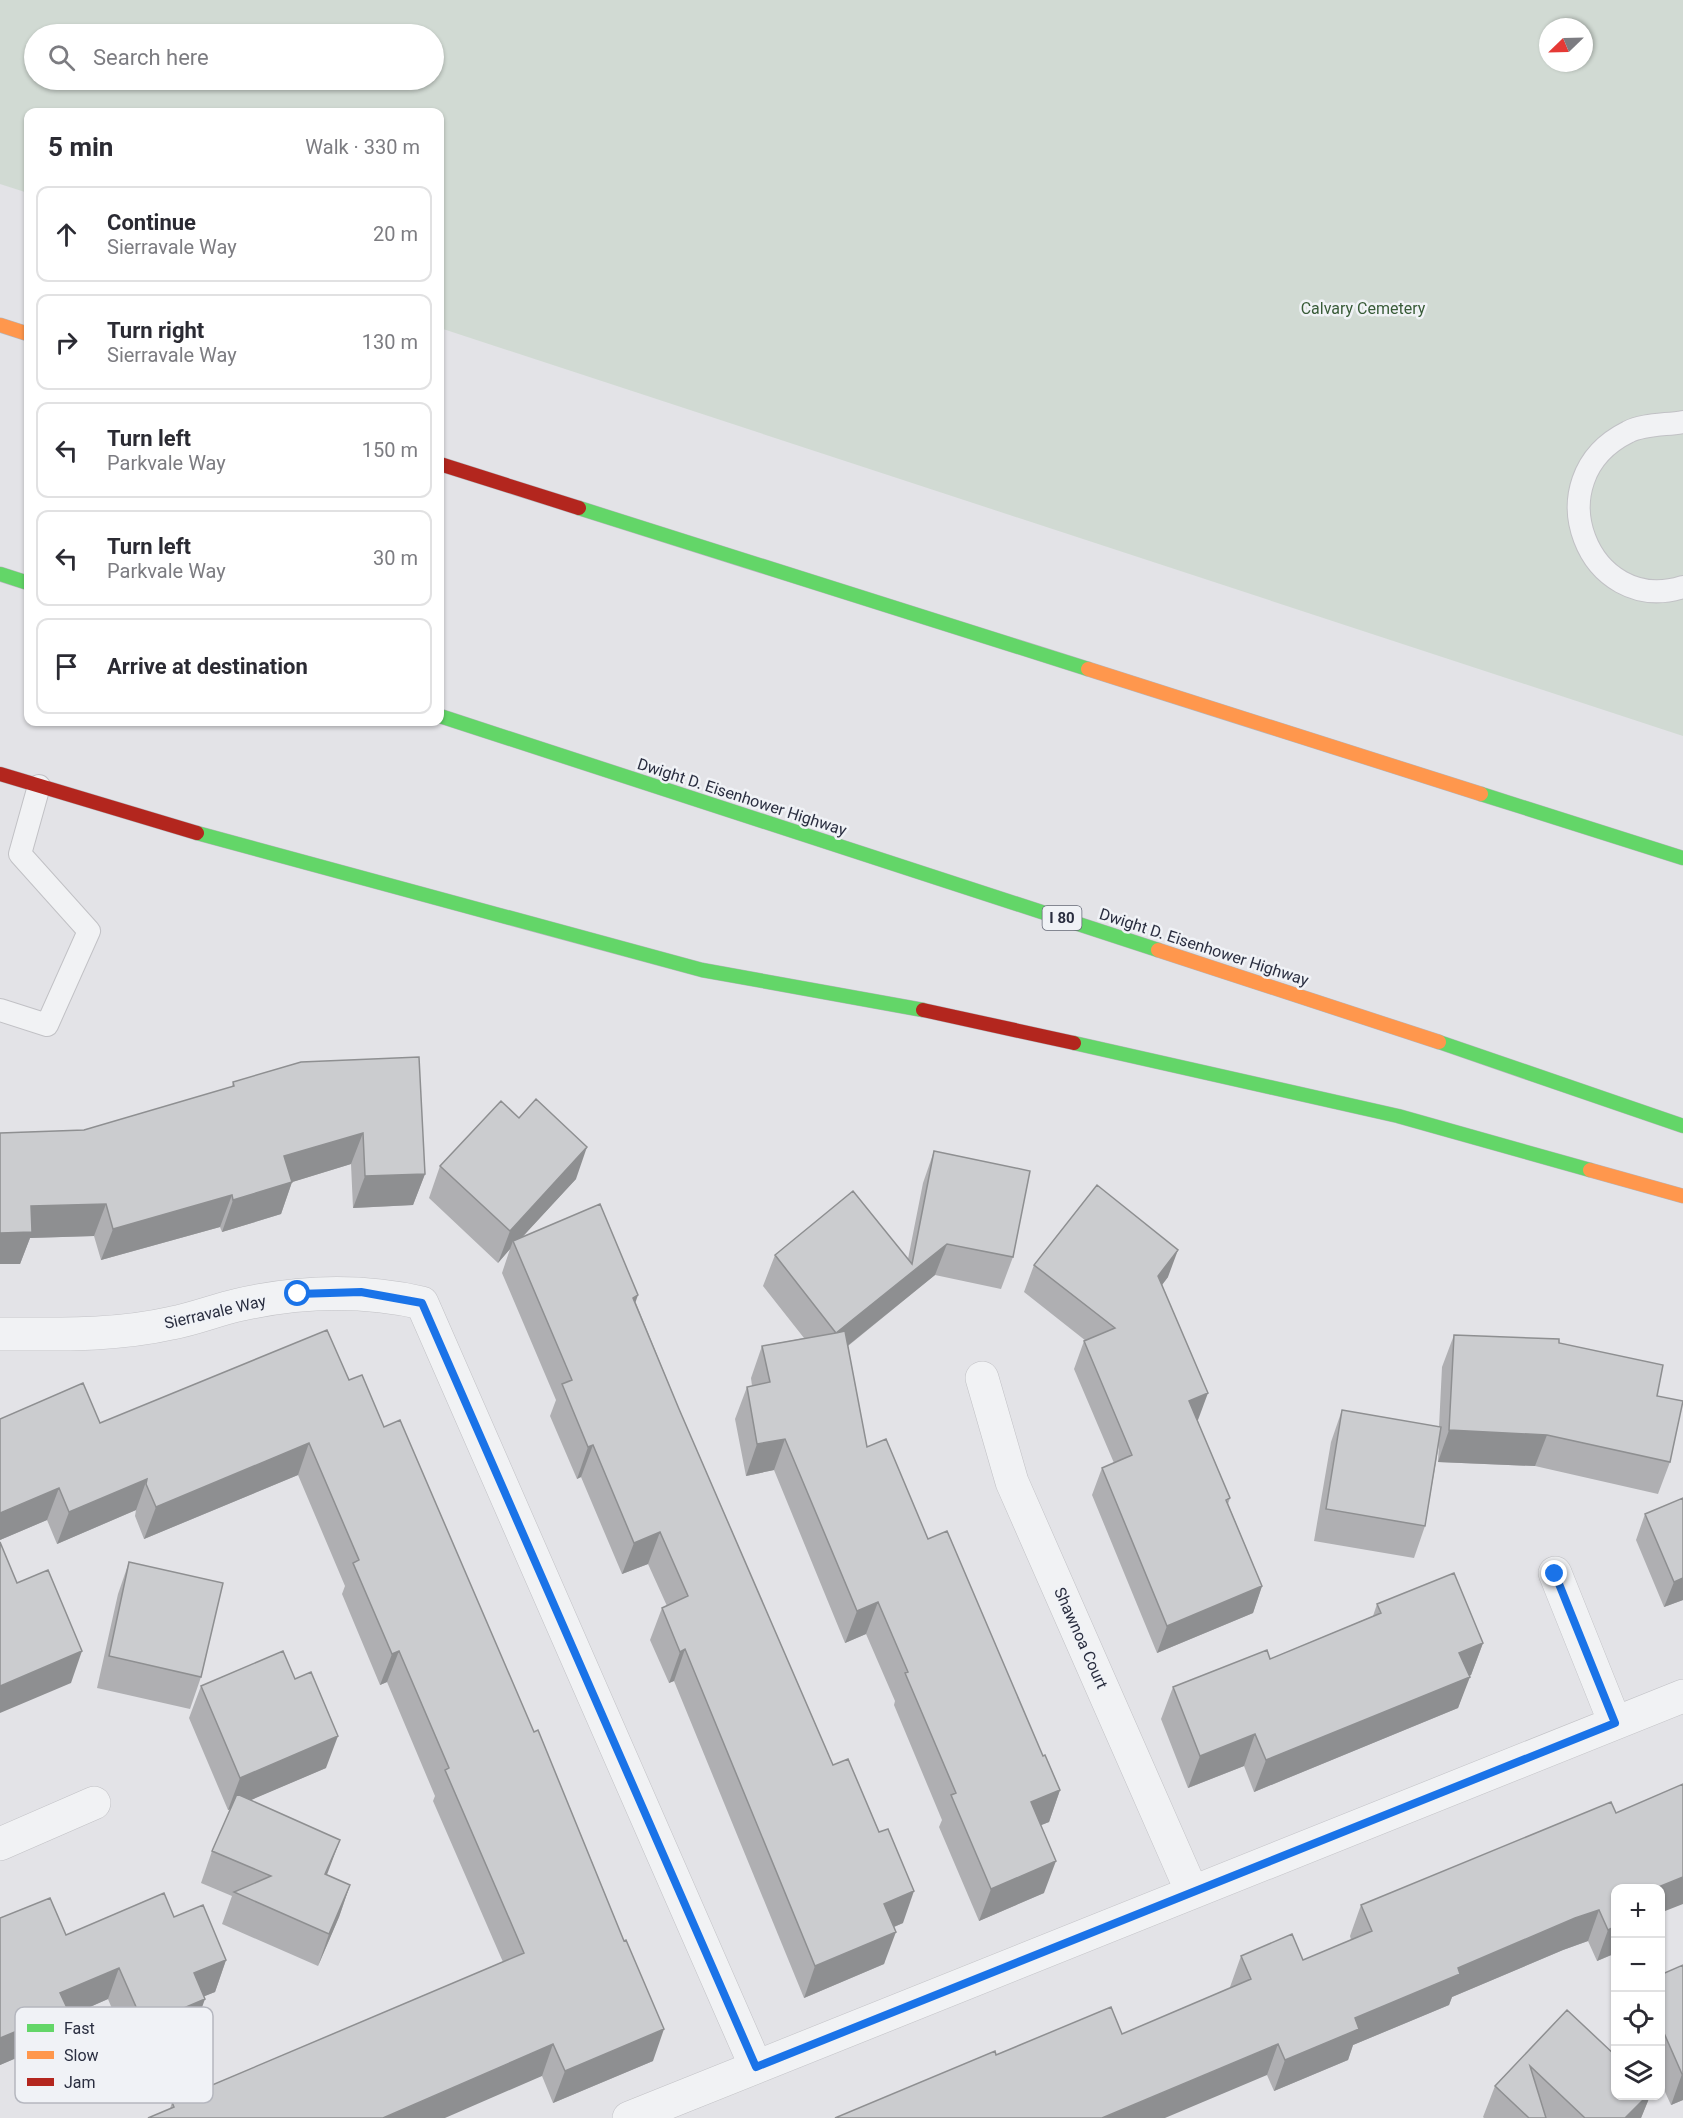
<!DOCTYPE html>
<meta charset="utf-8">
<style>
body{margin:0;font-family:Roboto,sans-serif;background:#f2f2f3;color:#2b2b33}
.controls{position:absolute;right:18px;bottom:18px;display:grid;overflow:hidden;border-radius:12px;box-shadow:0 2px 4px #0004}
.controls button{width:54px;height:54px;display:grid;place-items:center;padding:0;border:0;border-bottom:2px solid #e1e1e2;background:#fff;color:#2b2b33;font:30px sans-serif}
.compass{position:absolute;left:1539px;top:18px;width:54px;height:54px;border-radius:50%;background:#fff;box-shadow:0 2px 4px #0004;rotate:247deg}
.stop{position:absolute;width:18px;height:18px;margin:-14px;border:4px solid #1a73e8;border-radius:50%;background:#fff}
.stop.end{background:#1a73e8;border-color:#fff;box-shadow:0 2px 6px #0008}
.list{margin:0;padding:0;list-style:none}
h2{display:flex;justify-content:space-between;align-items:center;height:78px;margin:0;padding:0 24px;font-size:26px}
h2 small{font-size:20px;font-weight:400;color:#7c7c81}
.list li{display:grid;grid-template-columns:39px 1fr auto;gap:18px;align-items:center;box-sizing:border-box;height:96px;margin:0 12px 12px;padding:0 12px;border:2px solid #e1e1e2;border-radius:12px}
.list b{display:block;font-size:22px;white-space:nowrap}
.list p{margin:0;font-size:20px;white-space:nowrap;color:#7c7c81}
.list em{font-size:20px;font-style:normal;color:#7c7c81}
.icon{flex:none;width:33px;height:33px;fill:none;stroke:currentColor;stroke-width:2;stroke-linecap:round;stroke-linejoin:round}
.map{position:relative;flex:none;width:1683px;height:2118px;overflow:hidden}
.search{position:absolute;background:#fff;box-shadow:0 2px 4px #0004;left:24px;top:24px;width:420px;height:66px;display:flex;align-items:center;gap:15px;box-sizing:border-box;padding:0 21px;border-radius:33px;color:#7c7c81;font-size:22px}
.panel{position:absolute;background:#fff;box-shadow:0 2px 4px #0004;left:24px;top:108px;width:420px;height:618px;border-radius:12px}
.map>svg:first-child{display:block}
</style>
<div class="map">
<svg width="1683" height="2118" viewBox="0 0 1683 2118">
<rect width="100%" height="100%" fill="#e3e3e7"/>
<path fill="#d1dad3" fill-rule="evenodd" d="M 0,0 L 1683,0 L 1683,736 L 440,328 L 440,112 L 28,112 L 28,193 L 0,184 ZM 1548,27 L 1584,27 L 1584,63 L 1548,63 ZM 34,34 L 434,34 L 434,80 L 34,80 Z"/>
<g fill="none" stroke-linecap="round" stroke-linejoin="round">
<defs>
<path id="lane" d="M 1683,422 C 1666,425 1643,424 1628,432 C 1533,479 1589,617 1683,587
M 0,1010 L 47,1025 L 89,931 L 20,854 L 39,786"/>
<path id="street" d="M 0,1334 C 58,1334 115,1336 172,1323 C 194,1319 216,1310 238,1305 C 300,1291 360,1289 422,1303 L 756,2067
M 982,1378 L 1012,1482 L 1192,1892
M 1555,1573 L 1615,1723
M 0,1844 L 94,1803
M 629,2118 L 1683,1696"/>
<path id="fast" d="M 579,508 L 1088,669
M 0,574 L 28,583
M 440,716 L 1158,950
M 1481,794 L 1683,858
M 197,833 L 702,970 L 923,1010
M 1439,1042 L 1683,1126
M 1074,1043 L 1398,1116 L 1590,1170"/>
<path id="slow" d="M 0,325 L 28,334
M 1088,669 L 1481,794
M 1158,950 L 1439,1042
M 1590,1170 L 1683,1196"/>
<path id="jam" d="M 440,464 L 579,508
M 0,774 L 197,833
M 923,1010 L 1074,1043"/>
</defs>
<use href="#lane" stroke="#c1c1c5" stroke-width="24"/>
<use href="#street" stroke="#c1c1c5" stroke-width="34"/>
<use href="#fast" stroke="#b5b6bc" stroke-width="15"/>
<use href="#slow" stroke="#b5b6bc" stroke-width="15"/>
<use href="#jam" stroke="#b5b6bc" stroke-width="15"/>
<use href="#lane" stroke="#f1f2f4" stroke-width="22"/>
<use href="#street" stroke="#f1f2f4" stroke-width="33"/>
<use href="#fast" stroke="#63d668" stroke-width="14"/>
<use href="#slow" stroke="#ff974d" stroke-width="14"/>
<use href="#jam" stroke="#b3261e" stroke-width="14"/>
</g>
<path fill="#afafb2" d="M 301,1062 L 425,1174 L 413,1205 L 353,1208 L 351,1164 L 292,1182 L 281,1214 L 222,1232 L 220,1227 L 101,1260 L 94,1236 L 30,1238 L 20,1264 L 0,1264 L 0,1133 L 84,1130 L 232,1087 L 233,1082 Z
M 934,1151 L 1013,1257 L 1001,1289 L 935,1275 L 848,1346 L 867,1447 L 928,1539 L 1060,1790 L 1049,1822 L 1041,1825 L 1044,1893 L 979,1921 L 939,1827 L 942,1820 L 894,1705 L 895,1701 L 866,1634 L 845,1643 L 774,1470 L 746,1476 L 735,1419 L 747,1387 L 752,1386 L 751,1378 L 762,1346 L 804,1338 L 763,1286 L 775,1255 L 908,1259 L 923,1183 Z
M 440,1166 L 576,1179 L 521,1238 L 636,1303 L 679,1409 L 833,1765 L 903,1923 L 894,1927 L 884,1964 L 804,1998 L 674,1681 L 669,1683 L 650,1640 L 662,1608 L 667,1606 L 648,1564 L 622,1574 L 581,1477 L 577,1479 L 550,1416 L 556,1400 L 502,1273 L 510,1249 L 498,1263 L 429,1198 Z
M 1034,1265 L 1168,1277 L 1162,1285 L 1198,1420 L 1197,1420 L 1230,1498 L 1228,1504 L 1262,1586 L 1253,1613 L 1157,1653 L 1092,1495 L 1102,1468 L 1114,1463 L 1074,1369 L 1084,1341 L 1086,1341 L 1024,1292 Z
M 1454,1335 L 1559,1343 L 1657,1396 L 1670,1462 L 1658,1494 L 1535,1466 L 1438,1462 L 1439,1444 L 1425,1526 L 1414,1558 L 1314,1541 L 1331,1442 L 1342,1410 L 1439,1427 L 1442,1367 Z
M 349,1380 L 653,2061 L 553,2103 L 542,2076 L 170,2109 L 172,2102 L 503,1962 L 433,1801 L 435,1796 L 387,1682 L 380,1685 L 342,1594 L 345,1586 L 298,1475 L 144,1539 L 135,1516 L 136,1510 L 57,1544 L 47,1520 L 0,1540 L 0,1419 L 100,1423 Z
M 1683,1498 L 1683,1600 L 1664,1607 L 1636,1540 L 1645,1514 Z
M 129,1562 L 201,1677 L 190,1709 L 97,1688 L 118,1594 Z
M 1377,1604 L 1483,1643 L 1471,1675 L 1469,1676 L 1458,1708 L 1254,1792 L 1244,1766 L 1188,1788 L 1161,1719 L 1173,1687 L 1270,1659 L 1373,1616 Z
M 201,1686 L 326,1768 L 250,1800 L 327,1875 L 350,1885 L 339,1917 L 318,1966 L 222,1924 L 232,1896 L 201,1883 L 212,1851 L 231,1809 L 228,1810 L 189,1718 Z
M 1616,1813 L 1660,1888 L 1616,1953 L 1597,1961 L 1588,1941 L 1563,1950 L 1452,1997 L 1449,2005 L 1353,2045 L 1348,2060 L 1274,2091 L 1267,2075 L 996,2055 L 1122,2034 L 1231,1988 L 1230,1987 L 1241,1956 L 1303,1960 L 1351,1940 L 1350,1936 L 1361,1905 Z
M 174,1917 L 226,1960 L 215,1992 L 204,1996 L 194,2030 L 132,2057 L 108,1999 L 65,2018 L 56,2041 L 0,2065 L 0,1918 L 66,1935 Z
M 1683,1965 L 1683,2100 L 1671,2105 L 1660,2081 L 1660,1975 Z
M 1567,2010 L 1616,2096 L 1650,2096 L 1641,2118 L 1484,2118 L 1483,2117 L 1495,2086 Z"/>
<path fill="#8e8f91" d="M 363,1133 L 351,1164 L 273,1188 L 284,1156 Z
M 587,1147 L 576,1179 L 515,1245 L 513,1241 L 510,1249 L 498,1263 L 510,1231 Z
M 425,1174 L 413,1205 L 353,1208 L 365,1176 Z
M 292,1182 L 281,1214 L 222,1232 L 233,1200 Z
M 232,1195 L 220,1227 L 101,1260 L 113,1229 Z
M 106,1204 L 94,1236 L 30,1238 L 20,1264 L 0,1264 L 0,1233 L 31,1206 Z
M 947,1244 L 935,1275 L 825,1364 L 836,1333 Z
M 1178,1250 L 1168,1277 L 1148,1303 L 1158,1276 Z
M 638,1295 L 627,1327 L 633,1298 Z
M 1208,1393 L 1198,1420 L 1179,1428 L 1189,1401 Z
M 1449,1430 L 1547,1435 L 1535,1466 L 1438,1462 Z
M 785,1439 L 774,1470 L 746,1476 L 757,1444 Z
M 309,1443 L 298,1475 L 144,1539 L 156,1507 Z
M 593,1445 L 581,1477 L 577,1479 L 588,1447 Z
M 147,1479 L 136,1510 L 57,1544 L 69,1512 Z
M 59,1488 L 47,1520 L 0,1540 L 0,1513 Z
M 660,1532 L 648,1564 L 622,1574 L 634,1543 Z
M 1683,1578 L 1683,1600 L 1664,1607 L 1674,1582 Z
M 1262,1586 L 1253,1613 L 1157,1653 L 1167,1626 Z
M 878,1602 L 866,1634 L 845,1643 L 857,1611 Z
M 1483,1643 L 1471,1675 L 1448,1685 L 1459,1653 Z
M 685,1649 L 674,1681 L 669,1683 L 680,1652 Z
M 82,1651 L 71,1683 L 0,1713 L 0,1686 Z
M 399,1651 L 387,1682 L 380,1685 L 392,1654 Z
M 1470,1677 L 1458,1708 L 1254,1792 L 1266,1760 Z
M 1255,1734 L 1244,1766 L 1188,1788 L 1200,1756 Z
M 338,1736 L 326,1768 L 228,1810 L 240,1778 Z
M 1060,1790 L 1049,1822 L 1019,1834 L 1031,1802 Z
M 340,1840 L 328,1872 L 314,1906 L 325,1874 Z
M 1056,1861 L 1044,1893 L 979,1921 L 991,1889 Z
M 1683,1877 L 1683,1904 L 1660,1913 L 1660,1888 L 1656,1888 Z
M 350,1885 L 339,1917 L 318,1966 L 329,1934 Z
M 914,1891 L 903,1923 L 872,1936 L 884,1904 Z
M 1599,1910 L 1588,1941 L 1563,1950 L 1452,1997 L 1449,2005 L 1353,2045 L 1348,2060 L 1274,2091 L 1285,2060 L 1355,2018 L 1458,1968 L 1575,1918 Z
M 1616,1926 L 1616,1953 L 1597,1961 L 1608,1930 Z
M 896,1932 L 884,1964 L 804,1998 L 815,1966 Z
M 226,1960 L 215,1992 L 183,2005 L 194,1973 Z
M 119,1968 L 108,1999 L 65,2018 L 56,2041 L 0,2065 L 0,2038 L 60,1993 Z
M 205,1999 L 194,2030 L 132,2057 L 144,2025 Z
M 664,2029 L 653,2061 L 553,2103 L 565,2071 Z
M 553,2044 L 542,2076 L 445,2118 L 383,2118 Z
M 1278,2044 L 1267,2075 L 1165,2118 L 1102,2118 Z
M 1682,2074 L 1683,2074 L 1683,2100 L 1671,2105 Z
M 1647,2096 L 1650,2096 L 1641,2118 L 1625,2118 Z"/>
<path fill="#cbcccf" stroke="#8e8f91" stroke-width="1.5" d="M 419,1057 L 425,1174 L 365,1176 L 363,1133 L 284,1156 L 292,1182 L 233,1200 L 232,1195 L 113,1229 L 106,1204 L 31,1206 L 32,1232 L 0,1233 L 0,1133 L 84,1130 L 234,1086 L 233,1082 L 301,1062 Z
M 536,1099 L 587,1147 L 510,1231 L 440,1166 L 501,1101 L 519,1118 Z
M 934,1151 L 1030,1171 L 1013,1257 L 947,1244 L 836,1333 L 845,1331 L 867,1447 L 886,1439 L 928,1539 L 947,1531 L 1043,1756 L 1045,1755 L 1060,1790 L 1031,1802 L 1056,1861 L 991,1889 L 951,1795 L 956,1793 L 905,1673 L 908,1672 L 878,1602 L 857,1611 L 785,1439 L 757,1444 L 747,1387 L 770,1382 L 762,1346 L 836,1333 L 775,1255 L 853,1191 L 912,1264 Z
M 1097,1185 L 1178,1250 L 1158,1276 L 1208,1393 L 1189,1401 L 1230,1498 L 1226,1500 L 1262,1586 L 1167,1626 L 1102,1468 L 1132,1455 L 1084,1341 L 1115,1328 L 1034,1265 Z
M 600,1204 L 638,1295 L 633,1298 L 679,1409 L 833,1765 L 848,1759 L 879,1832 L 888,1829 L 914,1891 L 884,1904 L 896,1932 L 815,1966 L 685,1649 L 680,1652 L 662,1608 L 688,1596 L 660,1532 L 634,1543 L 593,1445 L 588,1447 L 562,1384 L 572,1380 L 513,1241 Z
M 327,1330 L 349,1380 L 362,1375 L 384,1427 L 400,1420 L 534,1732 L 538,1730 L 624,1941 L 626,1940 L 664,2029 L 565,2071 L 553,2044 L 383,2118 L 148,2118 L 174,2107 L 172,2102 L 524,1953 L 445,1770 L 449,1768 L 399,1651 L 392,1654 L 353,1563 L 359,1560 L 309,1443 L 156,1507 L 146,1484 L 147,1479 L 69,1512 L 59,1488 L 0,1513 L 0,1419 L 83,1383 L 100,1423 Z
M 1454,1335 L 1559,1339 L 1559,1343 L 1663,1365 L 1657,1396 L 1683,1401 L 1670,1462 L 1547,1435 L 1449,1430 Z
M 1342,1410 L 1441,1427 L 1425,1526 L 1326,1509 Z
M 1683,1498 L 1683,1578 L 1674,1582 L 1645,1514 Z
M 0,1542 L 17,1583 L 48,1570 L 82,1651 L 0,1686 Z
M 129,1562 L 223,1583 L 201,1677 L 109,1656 Z
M 1454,1573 L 1483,1643 L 1459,1653 L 1470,1677 L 1266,1760 L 1255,1734 L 1200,1756 L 1173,1687 L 1267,1650 L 1270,1659 L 1381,1613 L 1377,1604 Z
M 283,1651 L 295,1679 L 311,1672 L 338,1736 L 240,1778 L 201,1686 Z
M 1683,1784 L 1683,1877 L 1656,1888 L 1616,1888 L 1616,1926 L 1608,1930 L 1599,1910 L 1575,1918 L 1458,1968 L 1460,1974 L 1355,2018 L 1359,2029 L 1285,2060 L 1278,2044 L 1102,2118 L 835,2118 L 995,2051 L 996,2055 L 1111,2007 L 1122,2034 L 1251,1979 L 1241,1956 L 1292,1934 L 1303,1960 L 1372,1931 L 1361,1905 L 1611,1802 L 1616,1813 Z
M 237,1794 L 340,1840 L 325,1874 L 350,1885 L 329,1934 L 234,1892 L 271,1876 L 212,1851 Z
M 164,1893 L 174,1917 L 203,1905 L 226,1960 L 194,1973 L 205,1999 L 144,2025 L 119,1968 L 60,1993 L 68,2010 L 0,2038 L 0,1918 L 50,1898 L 66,1935 Z
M 1683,1965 L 1683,2074 L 1682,2074 L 1660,2024 L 1660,1975 Z
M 1567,2010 L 1616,2056 L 1616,2096 L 1647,2096 L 1625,2118 L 1585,2118 L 1530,2066 L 1546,2118 L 1529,2118 L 1495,2086 Z"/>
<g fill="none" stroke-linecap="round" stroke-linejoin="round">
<path stroke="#1a73e8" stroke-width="8" d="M 298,1294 L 361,1292 L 422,1303 L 756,2067 L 1615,1723 L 1555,1574"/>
</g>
<g text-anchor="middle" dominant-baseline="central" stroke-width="5" stroke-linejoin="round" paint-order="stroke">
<rect fill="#f0f2f6" stroke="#656977" stroke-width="1.5" x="1042.5" y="906" width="39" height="24" rx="4.5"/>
<g font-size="15" font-weight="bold" fill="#2a2e40">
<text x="1062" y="918">I 80</text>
</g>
<g font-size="16" fill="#385b37" stroke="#f0f2f6">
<text x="1363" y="308">Calvary Cemetery</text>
</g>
<g font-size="16" fill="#2a2e40" stroke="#f0f2f6">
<text transform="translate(742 797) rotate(18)">Dwight D. Eisenhower Highway</text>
<text transform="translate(1204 947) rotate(18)">Dwight D. Eisenhower Highway</text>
<text transform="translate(215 1312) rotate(-13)">Sierravale Way</text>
<text transform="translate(1081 1638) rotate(66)">Shawnoa Court</text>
</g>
</g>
<rect x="15" y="2007" width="198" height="96" rx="9" fill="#f0f2f6" stroke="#b5b7bf" stroke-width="1.5"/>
<rect x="27" y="2024" width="27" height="8" fill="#63d668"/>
<rect x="27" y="2051" width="27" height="8" fill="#ff974d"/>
<rect x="27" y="2078" width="27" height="8" fill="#b3261e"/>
<g font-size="16" fill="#2a2e40">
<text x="64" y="2034">Fast</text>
<text x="64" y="2061">Slow</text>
<text x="64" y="2088">Jam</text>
</g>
</svg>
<div class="controls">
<button>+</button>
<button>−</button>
<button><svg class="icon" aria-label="locate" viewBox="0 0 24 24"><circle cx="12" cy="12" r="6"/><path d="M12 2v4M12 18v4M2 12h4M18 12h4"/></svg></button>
<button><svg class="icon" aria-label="layers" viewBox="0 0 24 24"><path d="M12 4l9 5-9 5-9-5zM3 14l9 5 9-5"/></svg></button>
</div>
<svg class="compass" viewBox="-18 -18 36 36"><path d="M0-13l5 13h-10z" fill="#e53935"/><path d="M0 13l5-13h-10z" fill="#7c7c81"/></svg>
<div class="stop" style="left:298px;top:1294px"></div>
<div class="stop end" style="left:1555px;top:1574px"></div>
<div class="search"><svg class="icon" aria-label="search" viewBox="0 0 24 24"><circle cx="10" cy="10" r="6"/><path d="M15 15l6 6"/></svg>Search here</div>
<section class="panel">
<h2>5 min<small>Walk · 330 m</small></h2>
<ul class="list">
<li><svg class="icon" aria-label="ahead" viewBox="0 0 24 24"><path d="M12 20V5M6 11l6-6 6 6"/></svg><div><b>Continue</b><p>Sierravale Way</p></div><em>20 m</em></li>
<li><svg class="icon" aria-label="right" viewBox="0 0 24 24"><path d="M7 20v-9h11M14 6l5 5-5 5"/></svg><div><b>Turn right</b><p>Sierravale Way</p></div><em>130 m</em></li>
<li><svg class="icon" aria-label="left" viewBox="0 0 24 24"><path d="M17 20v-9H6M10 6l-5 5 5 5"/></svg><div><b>Turn left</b><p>Parkvale Way</p></div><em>150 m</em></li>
<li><svg class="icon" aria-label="left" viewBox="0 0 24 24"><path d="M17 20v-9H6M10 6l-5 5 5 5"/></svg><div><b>Turn left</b><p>Parkvale Way</p></div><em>30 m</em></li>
<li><svg class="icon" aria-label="arrive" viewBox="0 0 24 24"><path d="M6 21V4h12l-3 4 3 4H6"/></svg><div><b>Arrive at destination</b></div></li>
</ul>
</section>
</div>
